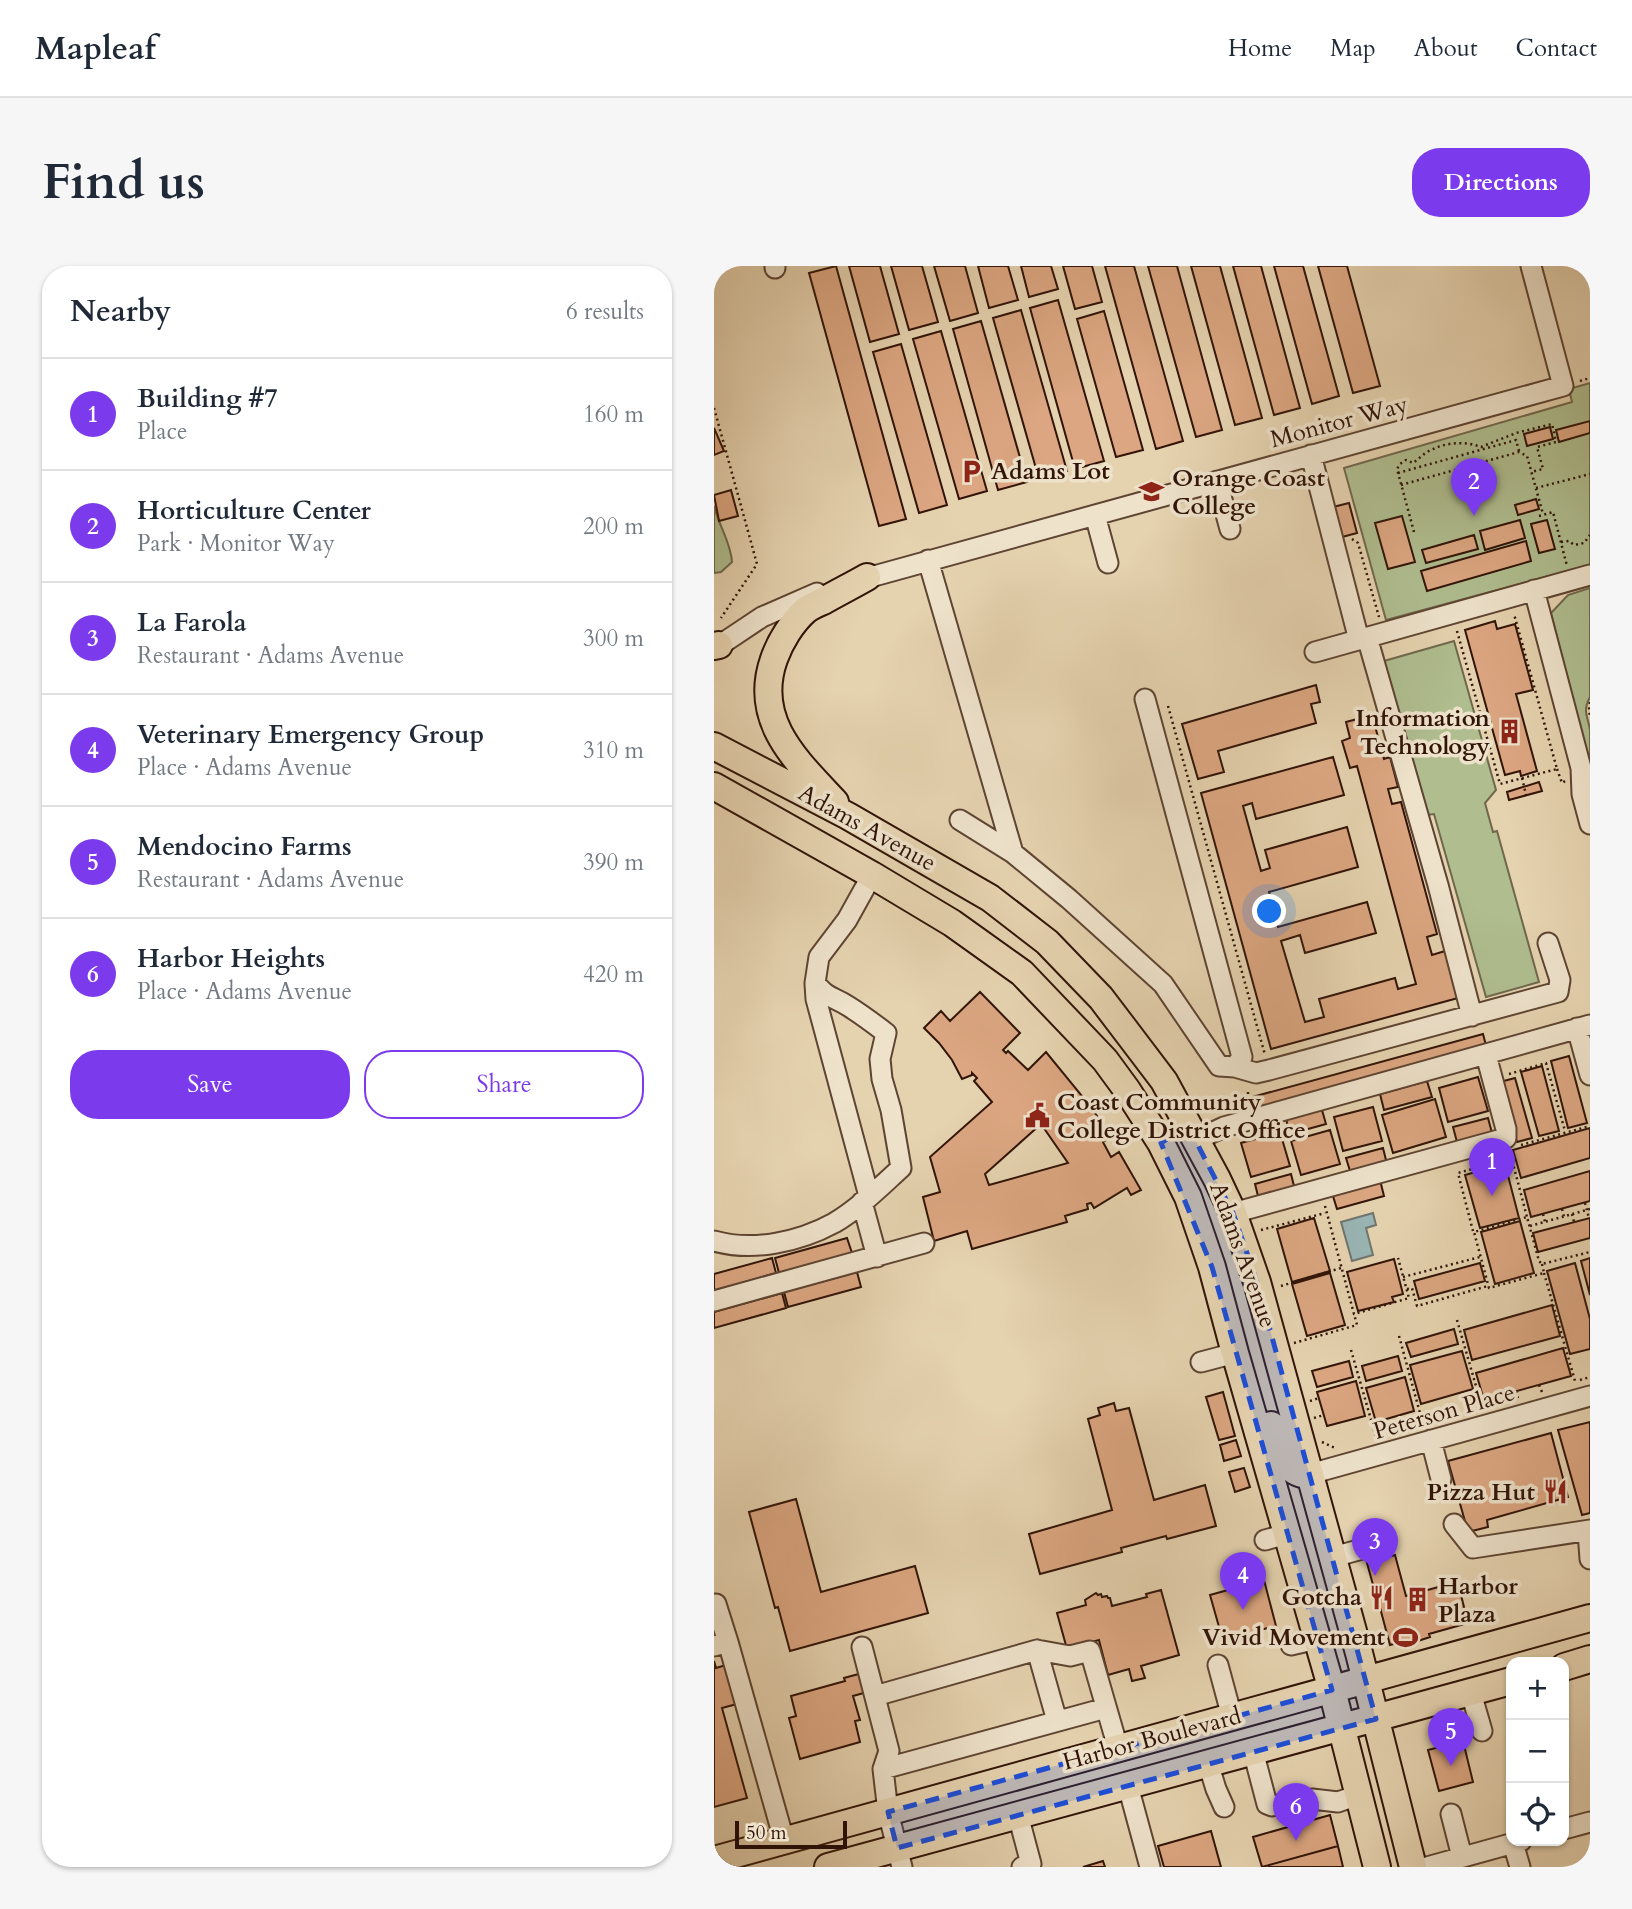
<!DOCTYPE html>
<meta charset="utf-8">
<style>
body{margin:0;font-family:Cardo,serif;background:#f6f6f7;color:#1f2937}
.controls{position:absolute;right:21px;bottom:21px;display:grid;overflow:hidden;border-radius:14px;box-shadow:0 2px 5px #0004}
.controls button{width:63px;height:63px;display:grid;place-items:center;padding:0;border:0;border-bottom:2px solid #e0e1e3;background:#fff;color:#1f2937;font:35px sans-serif}
.scale{position:absolute;left:21px;bottom:18px;width:112px;box-sizing:border-box;padding-left:7px;border:4px solid #311408;border-top:0;font-size:19px;line-height:24px;white-space:nowrap;color:#311408;-webkit-text-stroke:5px #eee2cb;paint-order:stroke}
.you{position:absolute;left:556px;top:646px;width:24px;height:24px;margin:-18px;border:5px solid #fff;border-radius:50%;background:#1a73e8;box-shadow:0 0 0 10px #1a73e833}
.badge{display:grid;place-items:center;width:46px;height:46px;border-radius:50%;background:#7c3aed;color:#fff;font-size:23px;font-weight:700}
.pin{position:absolute;translate:-50% -58px;filter:drop-shadow(0 2px 4px #0008)}
.pin::after{content:'';position:absolute;top:37px;width:24px;height:21px;background:inherit;clip-path:polygon(0 0,100% 0,50% 100%)}
.list{margin:0;padding:0;list-style:none}
h2{display:flex;justify-content:space-between;align-items:center;height:91px;margin:0;padding:0 28px;font-size:30px}
h2 small{font-size:23px;font-weight:400;color:#747a83}
.list li{display:grid;grid-template-columns:46px 1fr auto;gap:21px;align-items:center;box-sizing:border-box;height:112px;padding:0 28px;border-top:2px solid #e0e1e3}
.list b{display:block;font-size:26px;white-space:nowrap}
.list p{margin:0;font-size:23px;white-space:nowrap;color:#747a83}
.list em{font-size:23px;font-style:normal;color:#747a83}
.actions{display:flex;gap:14px;padding:21px 28px}
.actions a{flex:1;padding:16px 0;border:2px solid #7c3aed;border-radius:28px;text-align:center;font-size:24px;color:#7c3aed}
.actions .main{background:#7c3aed;color:#fff}
.icon{flex:none;width:38px;height:38px;fill:none;stroke:currentColor;stroke-width:2;stroke-linecap:round;stroke-linejoin:round}
.map{position:relative;flex:none;width:876px;height:1601px;overflow:hidden;border-radius:28px}
header{display:flex;align-items:center;gap:42px;box-sizing:border-box;height:98px;padding:0 35px;background:#fff;border-bottom:2px solid #e0e1e3}
header strong{font-size:33px}
nav{display:flex;gap:38px;margin-inline-start:auto;font-size:24px}
.intro{display:flex;align-items:center;justify-content:space-between;box-sizing:border-box;height:168px;padding:0 42px}
h1{margin:0;font-size:49px}
.button{padding:18px 32px;border-radius:28px;background:#7c3aed;color:#fff;font-size:24px;font-weight:700}
main{display:flex;gap:42px;padding:0 42px}
aside{flex:1;background:#fff;border-radius:28px;box-shadow:0 2px 5px #0004}
.map>svg:first-child{display:block}
</style>
<header>
<strong>Mapleaf</strong>
<nav><a>Home</a><a>Map</a><a>About</a><a>Contact</a></nav>
</header>
<div class="intro"><h1>Find us</h1><a class="button">Directions</a></div>
<main>
<aside>
<h2>Nearby<small>6 results</small></h2>
<ul class="list">
<li><span class="badge">1</span><div><b>Building #7</b><p>Place</p></div><em>160 m</em></li>
<li><span class="badge">2</span><div><b>Horticulture Center</b><p>Park · Monitor Way</p></div><em>200 m</em></li>
<li><span class="badge">3</span><div><b>La Farola</b><p>Restaurant · Adams Avenue</p></div><em>300 m</em></li>
<li><span class="badge">4</span><div><b>Veterinary Emergency Group</b><p>Place · Adams Avenue</p></div><em>310 m</em></li>
<li><span class="badge">5</span><div><b>Mendocino Farms</b><p>Restaurant · Adams Avenue</p></div><em>390 m</em></li>
<li><span class="badge">6</span><div><b>Harbor Heights</b><p>Place · Adams Avenue</p></div><em>420 m</em></li>
</ul>
<div class="actions"><a class="main">Save</a><a>Share</a></div>
</aside>
<div class="map">
<svg width="876" height="1601" viewBox="0 0 876 1601">
<rect width="100%" height="100%" fill="#e5d2af"/>
<filter id="stains"><feTurbulence type="fractalNoise" baseFrequency=".00286" numOctaves="4"/><feColorMatrix values="0 0 0 0 .2 0 0 0 0 .09 0 0 0 0 .02 0 0 0 .5 -.17"/></filter>
<radialGradient id="worn" r=".72"><stop offset=".6" stop-color="#630" stop-opacity="0"/><stop offset="1" stop-color="#630" stop-opacity=".3"/></radialGradient>
<path fill="#afbd8f" stroke="#70684c" stroke-width="2" d="M 876,117 L 876,299 L 672,354 L 630,202 L 858,136 L 855,123 Z
M 0,240 C 5,260 17,277 18,296 L 7,306 L 0,307 Z
M 876,322 L 876,431 C 868,446 874,450 876,464 C 876,474 876,484 876,494 L 874,493 L 837,347 L 854,329 Z
M 740,375 L 782,524 L 771,537 L 779,566 L 783,565 L 825,716 L 772,731 L 720,548 L 713,549 L 670,395 Z"/>
<path fill="#99b5b4" stroke="#6f756f" stroke-width="2" d="M 659,947 L 662,959 L 652,962 L 659,989 L 638,995 L 627,956 Z"/>
<path fill="#dba681" stroke="#311408" stroke-width="2" fill-rule="evenodd" d="M 122,0 L 192,253 L 165,260 L 95,7 Z
M 135,0 L 166,0 L 185,68 L 156,76 Z
M 177,0 L 208,0 L 224,56 L 195,64 Z
M 220,0 L 251,0 L 264,47 L 236,55 Z
M 264,0 L 294,0 L 304,34 L 275,42 Z
M 307,0 L 337,0 L 344,23 L 315,31 Z
M 349,0 L 378,0 L 388,36 L 361,43 Z
M 391,0 L 420,0 L 469,175 L 442,183 Z
M 434,0 L 463,0 L 508,164 L 482,171 Z
M 477,0 L 506,0 L 548,152 L 521,159 Z
M 519,0 L 547,0 L 586,142 L 560,149 Z
M 560,0 L 589,0 L 625,130 L 598,138 Z
M 604,0 L 633,0 L 666,120 L 639,127 Z
M 344,34 L 390,195 L 361,203 L 316,42 Z
M 307,44 L 353,205 L 325,213 L 279,52 Z
M 390,45 L 429,184 L 402,191 L 363,53 Z
M 267,55 L 313,216 L 284,224 L 239,63 Z
M 227,65 L 273,225 L 245,233 L 199,73 Z
M 187,78 L 233,239 L 205,247 L 159,86 Z
M 876,155 L 876,167 L 845,176 L 842,164 Z
M 836,161 L 839,173 L 813,180 L 810,168 Z
M 0,162 L 10,185 L 0,189 Z
M 17,224 L 24,250 L 5,255 L 0,229 Z
M 822,233 L 825,243 L 804,249 L 801,239 Z
M 635,237 L 643,267 L 628,271 L 619,241 Z
M 688,250 L 701,296 L 674,303 L 661,257 Z
M 806,254 L 811,272 L 771,284 L 766,265 Z
M 833,254 L 841,283 L 825,287 L 817,258 Z
M 760,269 L 764,283 L 712,297 L 708,284 Z
M 812,275 L 817,295 L 713,325 L 707,305 Z
M 781,355 L 783,363 L 801,358 L 819,424 L 802,428 L 823,505 L 807,510 L 806,505 L 791,509 L 751,364 Z
M 602,419 L 606,436 L 597,438 L 602,457 L 504,485 L 510,506 L 484,513 L 468,458 Z
M 658,449 L 670,493 L 676,491 L 684,521 L 674,523 L 678,538 L 687,536 L 723,668 L 713,671 L 718,689 L 731,685 L 744,732 L 557,783 L 487,527 L 619,491 L 630,529 L 542,553 L 538,537 L 529,540 L 547,605 L 556,602 L 551,584 L 633,561 L 644,601 L 555,626 L 564,661 L 653,636 L 662,667 L 591,687 L 586,669 L 567,675 L 591,756 L 610,751 L 605,733 L 681,712 L 684,723 L 702,718 L 643,500 L 636,502 L 628,475 L 636,472 L 632,456 Z
M 825,516 L 828,525 L 795,534 L 793,526 Z
M 266,726 L 306,767 L 289,784 L 292,787 L 294,785 L 314,804 L 332,786 L 377,841 L 397,871 L 389,876 L 397,891 L 405,886 L 427,924 L 417,929 L 413,922 L 380,942 L 377,937 L 373,938 L 374,943 L 351,950 L 353,956 L 258,983 L 253,965 L 220,975 L 209,931 L 226,926 L 216,891 L 278,836 L 260,815 L 263,812 L 258,807 L 258,809 L 248,813 L 238,794 L 225,777 L 210,762 L 227,745 L 236,755 ZM 327,858 L 354,897 L 275,919 L 271,908 Z
M 769,768 L 773,783 L 524,852 L 520,836 Z
M 855,790 L 873,857 L 854,862 L 837,795 Z
M 828,800 L 845,865 L 825,870 L 807,806 Z
M 764,811 L 774,845 L 734,856 L 725,822 Z
M 801,812 L 818,872 L 803,876 L 786,816 Z
M 713,815 L 718,831 L 670,844 L 666,828 Z
M 721,833 L 732,871 L 679,887 L 668,849 Z
M 659,841 L 668,875 L 629,885 L 620,851 Z
M 608,844 L 612,858 L 576,868 L 572,853 Z
M 774,852 L 778,867 L 743,876 L 739,861 Z
M 876,862 L 876,892 L 807,912 L 799,884 Z
M 616,864 L 626,898 L 587,909 L 577,875 Z
M 566,866 L 576,900 L 537,911 L 527,877 Z
M 669,882 L 673,898 L 637,908 L 632,892 Z
M 791,898 L 805,952 L 766,962 L 751,909 Z
M 876,905 L 876,935 L 817,951 L 810,924 Z
M 577,908 L 581,924 L 545,934 L 541,918 Z
M 666,914 L 670,930 L 623,943 L 618,927 Z
M 600,952 L 616,1005 L 578,1016 L 563,963 Z
M 876,952 L 876,972 L 824,986 L 819,967 Z
M 806,955 L 820,1007 L 781,1018 L 767,966 Z
M 133,972 L 138,987 L 65,1007 L 61,992 Z
M 58,992 L 62,1007 L 0,1025 L 0,1008 Z
M 876,992 L 876,1029 L 867,995 Z
M 680,993 L 689,1028 L 678,1031 L 680,1036 L 644,1045 L 633,1006 Z
M 766,997 L 771,1015 L 705,1033 L 700,1015 Z
M 861,997 L 876,1053 L 876,1083 L 856,1088 L 833,1005 Z
M 143,1006 L 147,1021 L 74,1041 L 70,1026 Z
M 616,1007 L 631,1059 L 593,1070 L 578,1018 Z
M 68,1027 L 72,1042 L 0,1062 L 0,1046 Z
M 838,1039 L 846,1070 L 758,1094 L 750,1064 Z
M 740,1063 L 744,1078 L 697,1091 L 692,1077 Z
M 849,1082 L 857,1110 L 770,1134 L 762,1107 Z
M 748,1085 L 759,1123 L 707,1138 L 696,1099 Z
M 684,1090 L 688,1105 L 652,1115 L 648,1100 Z
M 635,1095 L 639,1111 L 603,1121 L 598,1105 Z
M 691,1111 L 700,1145 L 662,1156 L 652,1122 Z
M 642,1115 L 651,1150 L 613,1160 L 603,1126 Z
M 509,1126 L 521,1170 L 505,1174 L 492,1131 Z
M 400,1137 L 402,1145 L 415,1142 L 440,1234 L 491,1219 L 502,1260 L 453,1273 L 452,1270 L 407,1282 L 408,1286 L 326,1308 L 315,1268 L 398,1244 L 374,1153 L 386,1149 L 384,1142 Z
M 876,1156 L 876,1247 L 868,1249 L 844,1164 Z
M 837,1167 L 854,1231 L 773,1254 L 774,1261 L 754,1266 L 734,1195 Z
M 522,1174 L 527,1190 L 510,1195 L 506,1179 Z
M 530,1202 L 536,1221 L 521,1226 L 515,1206 Z
M 82,1233 L 107,1326 L 201,1300 L 214,1347 L 76,1385 L 64,1341 L 61,1342 L 35,1246 Z
M 681,1289 L 692,1330 L 746,1315 L 749,1328 L 747,1329 L 754,1357 L 715,1368 L 716,1371 L 704,1375 L 703,1372 L 676,1379 L 665,1338 L 661,1338 L 658,1327 L 661,1326 L 653,1297 Z
M 550,1314 L 562,1360 L 542,1365 L 543,1367 L 509,1375 L 496,1329 Z
M 447,1324 L 465,1389 L 427,1400 L 431,1412 L 418,1415 L 415,1403 L 394,1409 L 385,1374 L 353,1383 L 343,1347 L 372,1339 L 371,1334 L 382,1327 L 384,1329 L 387,1328 L 388,1331 L 393,1330 L 394,1332 L 396,1332 L 398,1340 L 433,1331 L 432,1328 Z
M 0,1395 L 2,1402 L 12,1399 L 23,1438 L 8,1442 L 33,1532 L 0,1541 Z
M 152,1406 L 157,1425 L 139,1430 L 146,1454 L 141,1455 L 146,1476 L 86,1493 L 75,1452 L 82,1450 L 77,1430 L 131,1415 L 130,1412 Z
M 749,1475 L 759,1516 L 725,1525 L 714,1484 Z
M 616,1549 L 624,1580 L 548,1601 L 539,1571 Z
M 497,1565 L 507,1601 L 450,1601 L 444,1580 Z
M 624,1580 L 629,1601 L 555,1601 L 555,1599 Z
M 389,1595 L 391,1601 L 369,1601 Z"/>
<g fill="none" stroke-linecap="round" stroke-linejoin="round">
<defs>
<path id="minor" d="M 61,0 L 61,2
M 597,189 L 645,374
M 503,215 L 516,263
M 381,249 L 394,297
M 214,294 L 299,587
M 142,315 L 849,120 L 817,0
M 820,324 L 867,502 L 868,528 L 876,558
M 653,371 L 724,619 L 758,750
M 0,383 L 48,351 L 103,327
M 601,386 L 876,309
M 246,554 L 299,587 L 355,633 L 449,718 L 505,800 L 521,801 L 528,791 L 431,433
M 101,718 L 102,733 L 155,930
M 863,762 L 876,809
M 521,801 L 542,807 L 555,804 L 844,726 L 846,714 L 834,677
M 482,874 L 510,861 L 876,759
M 148,936 L 163,991
M 519,947 L 792,872 L 792,863 L 772,789
M 0,975 C 39,986 85,976 120,957 C 144,943 166,921 187,902 L 177,844 L 168,813 L 166,793 L 172,767 C 159,757 147,748 134,740 C 118,730 114,733 101,717 L 105,691 L 133,654 L 158,609
M 0,1035 L 210,977
M 487,1096 L 521,1087
M 717,1174 L 727,1213
M 596,1208 L 876,1130
M 740,1258 L 759,1282 L 876,1264
M 874,1265 L 876,1293
M 551,1274 L 573,1268
M 619,1291 L 663,1279
M 0,1339 L 2,1338 L 14,1376
M 577,1379 L 603,1373
M 0,1380 L 14,1376 L 70,1574
M 148,1381 L 175,1485 L 169,1503 L 174,1546 L 188,1601
M 323,1384 L 343,1455
M 504,1399 L 518,1451
M 757,1427 L 768,1465
M 161,1430 L 323,1384 L 356,1390 L 376,1385 L 404,1482
M 539,1485 L 553,1538 L 558,1540 L 598,1533 L 624,1536 L 644,1529
M 494,1497 L 502,1523 L 510,1541
M 169,1503 L 392,1442
M 414,1520 L 436,1601
M 737,1548 L 748,1591
M 304,1549 L 317,1598 L 308,1601
M 850,1563 L 876,1556
M 799,1577 L 806,1601
M 713,1601 L 807,1575"/>
<path id="major" d="M 0,380 L 5,379
M 0,480 L 134,550 L 276,632 L 333,676 L 387,732 L 450,815 L 503,913 L 519,947 L 543,1016 L 645,1387 L 699,1601
M 0,520 L 158,609 L 238,657 L 308,707 L 391,794 L 413,824 L 447,877 L 474,931 L 498,1001 L 521,1087 L 618,1424 L 663,1601
M 121,536 C 83,495 38,455 60,393 C 66,376 78,356 92,344 C 97,340 105,337 111,334 C 125,326 139,319 153,311
M 557,1159 C 561,1175 568,1201 585,1207 C 588,1209 592,1208 596,1208
M 850,1401 L 876,1393
M 0,1594 L 876,1352
M 114,1601 L 797,1415"/>
</defs>
<use href="#minor" stroke="#5e4432" stroke-width="23"/>
<use href="#major" stroke="#311408" stroke-width="30"/>
<path stroke="#311408" stroke-width="2.5" stroke-dasharray="2 3.5" stroke-linecap="butt" d="M 866,115 L 876,112
M 0,142 L 43,298 L 7,352
M 684,207 L 802,174 L 805,185
M 687,219 L 805,186 L 813,190 L 829,248
M 822,222 L 876,208
M 825,250 L 839,246 L 853,300
M 700,266 L 683,203 L 686,198 L 692,194 L 699,197 C 705,193 710,187 717,184 C 733,176 751,175 767,181 L 802,167 L 838,158 L 842,176 L 823,181 L 829,203 L 817,206
M 638,273 L 644,277 L 665,351
M 847,276 L 855,275 L 860,279 L 870,277 L 876,269
M 743,365 L 786,518 L 843,503 L 800,348
M 876,436 L 875,441 L 876,452
M 454,440 L 551,789
M 843,503 L 848,517 L 851,515
M 808,512 L 813,533
M 795,808 L 832,797 L 851,865
M 488,842 L 534,830 L 534,823
M 807,879 L 876,860
M 797,890 L 813,951
M 871,937 L 875,952
M 611,940 L 640,1048 L 695,1032 L 684,992
M 848,943 L 850,951
M 829,948 L 831,956
M 858,948 L 860,956
M 816,960 L 876,943
M 547,964 L 611,947
M 759,965 L 744,907 L 797,892
M 828,998 L 830,1007 L 775,1022 L 760,966 L 813,951 L 825,995 L 828,998 L 876,986
M 830,1007 L 861,1115
M 689,1011 L 766,991
M 567,1020 L 627,1002
M 693,1023 L 698,1022 L 703,1040 L 774,1020
M 743,1054 L 768,1141
M 685,1070 L 709,1158
M 580,1077 L 643,1059 L 640,1048
M 637,1084 L 662,1171
M 866,1114 L 876,1111
M 825,1119 L 828,1126
M 802,1125 L 804,1133
M 596,1135 L 605,1132
M 600,1152 L 610,1149
M 608,1176 L 621,1182"/>
<use href="#minor" stroke="#eee2cb" stroke-width="19"/>
<use href="#major" stroke="#e5d2af" stroke-width="26"/>
</g>
<path fill="#1d4ed8" fill-opacity="0.2" stroke="#1d4ed8" stroke-width="5" stroke-dasharray="14 9" stroke-linejoin="round" d="M 474,860 L 519,947 L 543,1016 L 662,1453 L 183,1582 L 174,1546 L 618,1424 L 498,1001 L 447,877 Z"/>
<defs>
<symbol id="parking-bare" viewBox="-9 -9 18 18"><path d="M-3.5-5.5H1a3.5 3.5 0 0 1 0 7H-1V5.5H-3.5ZM-1-3.4V-.6H.8a1.4 1.4 0 0 0 0-2.8Z" fill="#8f2418" stroke="#eee2cb" stroke-width="2.5" paint-order="stroke"/></symbol>
<symbol id="university-bare" viewBox="-9 -9 18 18"><path d="M0-5L7-2L0 1L-7-2ZM-4 1L0 2.5L4 1V4Q0 6-4 4Z" fill="#8f2418" stroke="#eee2cb" stroke-width="2.5" paint-order="stroke"/></symbol>
<symbol id="building-bare" viewBox="-9 -9 18 18"><path d="M-4-6H4V6H1V3H-1V6H-4ZM-2.5-4.3h1.7v1.8h-1.7ZM.8-4.3h1.7v1.8H.8ZM-2.5-1h1.7V.8h-1.7ZM.8-1h1.7V.8H.8Z" fill="#8f2418" stroke="#eee2cb" stroke-width="2.5" paint-order="stroke"/></symbol>
<symbol id="civic-bare" viewBox="-9 -9 18 18"><path d="M-.6-6.5H3V-4.5H.6V-3L4-1V1h2V6H-6V1h2V-1L-.6-3ZM-1.2 2.5V6h2.4V2.5Z" fill="#8f2418" stroke="#eee2cb" stroke-width="2.5" paint-order="stroke"/></symbol>
<symbol id="restaurant-bare" viewBox="-9 -9 18 18"><path d="M-5-6h1v4h1v-4h1v4h1v-4h1v5L-1.5 .5V6h-2V.5L-5-1ZM5-6V6H3V1.5H1.5Q1.5-4 5-6Z" fill="#8f2418" stroke="#eee2cb" stroke-width="2.5" paint-order="stroke"/></symbol>
<symbol id="stadium-bare" viewBox="-9 -9 18 18"><path d="M0-5a6.5 5 0 1 0 0 10a6.5 5 0 1 0 0-10ZM-3.5-1.8h7v3.6h-7Z" fill="#8f2418" stroke="#eee2cb" stroke-width="2.5" paint-order="stroke"/></symbol>
</defs>
<g fill-rule="evenodd">
<use href="#parking-bare" x="240" y="188" width="35" height="35"/>
<use href="#university-bare" x="420" y="208" width="35" height="35"/>
<use href="#building-bare" x="778" y="448" width="35" height="35"/>
<use href="#civic-bare" x="306" y="832" width="35" height="35"/>
<use href="#restaurant-bare" x="824" y="1208" width="35" height="35"/>
<use href="#restaurant-bare" x="650" y="1314" width="35" height="35"/>
<use href="#building-bare" x="686" y="1316" width="35" height="35"/>
<use href="#stadium-bare" x="674" y="1354" width="35" height="35"/>
</g>
<g text-anchor="middle" dominant-baseline="central" stroke-width="7" stroke-linejoin="round" paint-order="stroke">
<g font-size="24" fill="#311408" stroke="#eee2cb">
<text transform="translate(625 156) rotate(-15)">Monitor Way</text>
<text transform="translate(153 562) rotate(29)">Adams Avenue</text>
<text transform="translate(529 989) rotate(70)">Adams Avenue</text>
<text transform="translate(730 1146) rotate(-16)">Peterson Place</text>
<text transform="translate(438 1473) rotate(-15)">Harbor Boulevard</text>
</g>
<g font-size="24" font-weight="bold" fill="#311408" stroke="#eee2cb" text-anchor="start">
<text x="277" y="205">Adams Lot</text>
<text x="458" y="212">Orange Coast<tspan x="458" dy="28">College</tspan></text>
<text x="776" y="452" text-anchor="end">Information<tspan x="776" dy="28">Technology</tspan></text>
<text x="343" y="836">Coast Community<tspan x="343" dy="28">College District Office</tspan></text>
<text x="821" y="1226" text-anchor="end">Pizza Hut</text>
<text x="724" y="1320">Harbor<tspan x="724" dy="28">Plaza</tspan></text>
<text x="648" y="1331" text-anchor="end">Gotcha</text>
<text x="671" y="1371" text-anchor="end">Vivid Movement</text>
</g>
</g>
<rect width="100%" height="100%" filter="url(#stains)"/>
<rect width="100%" height="100%" fill="url(#worn)"/>
</svg>
<div class="controls">
<button>+</button>
<button>−</button>
<button><svg class="icon" aria-label="locate" viewBox="0 0 24 24"><circle cx="12" cy="12" r="6"/><path d="M12 2v4M12 18v4M2 12h4M18 12h4"/></svg></button>
</div>
<div class="scale">50 m</div>
<div class="you"></div>
<div class="pin badge" style="left:778px;top:930px">1</div>
<div class="pin badge" style="left:760px;top:250px">2</div>
<div class="pin badge" style="left:661px;top:1310px">3</div>
<div class="pin badge" style="left:529px;top:1344px">4</div>
<div class="pin badge" style="left:737px;top:1500px">5</div>
<div class="pin badge" style="left:582px;top:1575px">6</div>
</div>
</main>
